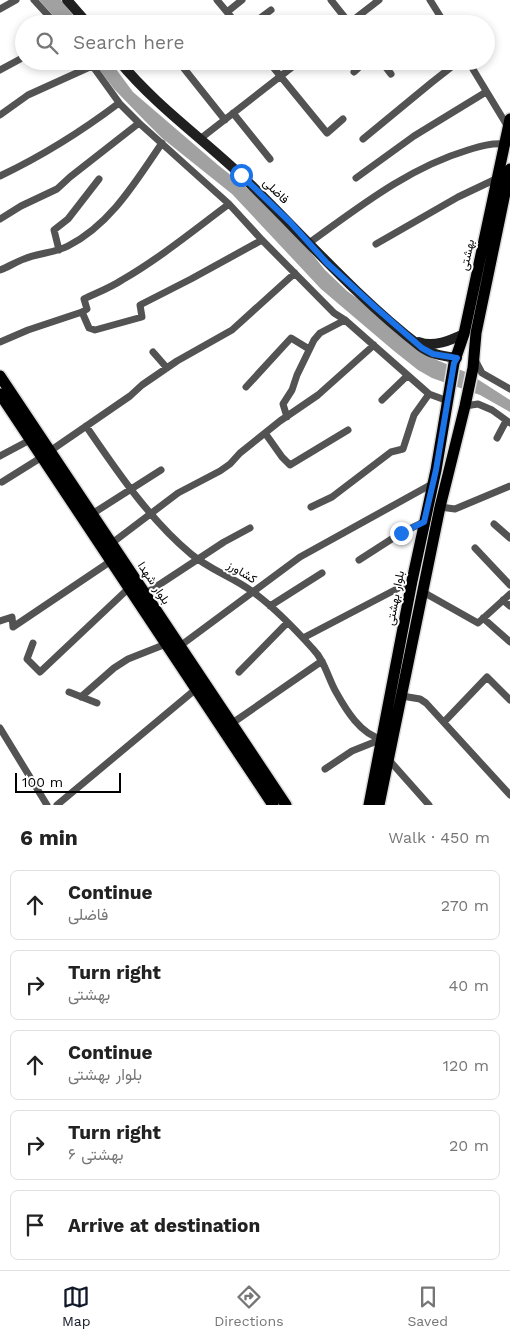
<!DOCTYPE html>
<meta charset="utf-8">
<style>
body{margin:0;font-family:"Work Sans",Vazirmatn,sans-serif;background:#f6f6f6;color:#222}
.scale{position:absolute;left:15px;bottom:12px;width:106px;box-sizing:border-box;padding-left:5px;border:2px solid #000;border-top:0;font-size:14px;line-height:18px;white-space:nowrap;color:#000;-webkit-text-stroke:4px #fff;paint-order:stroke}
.stop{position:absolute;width:15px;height:15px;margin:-11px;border:4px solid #1a73e8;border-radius:50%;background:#fff}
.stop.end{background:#1a73e8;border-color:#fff;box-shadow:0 1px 5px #0008}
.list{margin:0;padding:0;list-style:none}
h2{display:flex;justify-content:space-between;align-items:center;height:65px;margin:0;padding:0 20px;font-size:21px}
h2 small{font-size:16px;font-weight:400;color:#767676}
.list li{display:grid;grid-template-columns:32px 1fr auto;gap:15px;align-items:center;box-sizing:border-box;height:70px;margin:0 10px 10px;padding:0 10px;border:1px solid #e0e0e0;border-radius:8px}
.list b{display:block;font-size:19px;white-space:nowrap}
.list p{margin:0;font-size:16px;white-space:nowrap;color:#767676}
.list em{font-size:16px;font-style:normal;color:#767676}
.icon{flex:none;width:28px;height:28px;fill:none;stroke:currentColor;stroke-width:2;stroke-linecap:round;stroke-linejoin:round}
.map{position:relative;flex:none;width:510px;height:805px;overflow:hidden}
.search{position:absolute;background:#fff;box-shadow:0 2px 8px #0003;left:15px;right:15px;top:15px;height:55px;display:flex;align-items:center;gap:12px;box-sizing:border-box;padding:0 18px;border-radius:28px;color:#767676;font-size:19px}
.sheet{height:465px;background:#fff}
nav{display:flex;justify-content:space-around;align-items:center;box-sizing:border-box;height:70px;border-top:1px solid #e0e0e0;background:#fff;font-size:14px;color:#767676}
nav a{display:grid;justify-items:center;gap:2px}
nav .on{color:#111827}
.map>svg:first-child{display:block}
</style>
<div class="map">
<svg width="510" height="805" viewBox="0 0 510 805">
<rect width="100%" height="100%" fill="#fff"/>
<path fill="#a1a1a1" d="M 39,0 L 61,0 L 80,24 L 61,24 Z
M 93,61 L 110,61 L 133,92 L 218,165 L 257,196 L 308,249 L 325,270 L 347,291 L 372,309 L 432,358 L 468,373 L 510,400 L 510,412 L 480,395 L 432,378 L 418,370 L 394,351 L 321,289 L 232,194 L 162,138 L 145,121 L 114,89 Z"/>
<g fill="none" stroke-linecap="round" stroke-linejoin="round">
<defs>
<path id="primary" d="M 0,376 L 286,805
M 0,394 L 273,805
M 369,805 L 412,581 L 436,470 L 454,363 L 464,334 L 510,119
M 379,805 L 440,507 L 465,406 L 473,368 L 476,333 L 510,169"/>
</defs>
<use href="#primary" stroke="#dbdbdb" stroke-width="14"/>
<path stroke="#535353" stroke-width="7" d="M 34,0 L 56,24
M 217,0 L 237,24
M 331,0 L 350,24
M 430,0 L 445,24
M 0,9 L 16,0
M 227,12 L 242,0
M 252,24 L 271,10
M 348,24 L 379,0
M 89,61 L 120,104 L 139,123 L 229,204 L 262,240 L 334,313 L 345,320 L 429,394 L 448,401
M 178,61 L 225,120
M 268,61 L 327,133 L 343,119
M 381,61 L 391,74
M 468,61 L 508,127
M 0,70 L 24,57
M 354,72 L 366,61
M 233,113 L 270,159
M 0,115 L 28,95 L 92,66
M 200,139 L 300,61
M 363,139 L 431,83 L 459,61
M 0,176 C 42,156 82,131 119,103
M 356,178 L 414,136 L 486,92
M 0,219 L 21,206 L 57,189 L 70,177 L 139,123
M 309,243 C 359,207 408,168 468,150 C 481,146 491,143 505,144
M 376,244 L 458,197 L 498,178
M 59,250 L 54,230 L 68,219 L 99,179
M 0,270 C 8,267 16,262 24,259 C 38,253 55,253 68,246 C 111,224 136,181 162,143
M 82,312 L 87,309 L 84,299 C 96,293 110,288 122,280 C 160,258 194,230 229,204
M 0,342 L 28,330 L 82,312 L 89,328 L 95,330 L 142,317 L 140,305 L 191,279 L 262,240
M 153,352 L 167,368
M 475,360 L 482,373 L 510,389
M 246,387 L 291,338 L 309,349
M 382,400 L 407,376
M 465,406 L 478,404 L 492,410 L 510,423
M 287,417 L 283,404 L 292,390 L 297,375 L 314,340 L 320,333 L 345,320
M 86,426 C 117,471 149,519 191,554 C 210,570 233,577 253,592 C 275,608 295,629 313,649 C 325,661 328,678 336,692 C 346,710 361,735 382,739
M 265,433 L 282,457 L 290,465 L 348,430
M 497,438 L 506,421
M 50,451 L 130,396 L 142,385 L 177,361 L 232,330 L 295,273
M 0,456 L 30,440
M 2,482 L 42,457
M 311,507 L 332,497 L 391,452 L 403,449 L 414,415 L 429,394
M 440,507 L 455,509 L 510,486
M 92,514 L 161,470
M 494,524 L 510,538
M 112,543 L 178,493 L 220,471 L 230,464 L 240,453 L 280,421 L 318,395 L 374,345
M 475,548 L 510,585
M 359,560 L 401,533 L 424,522
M 423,592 L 478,623 L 510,594
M 145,594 L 224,542 L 250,528
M 503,600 L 510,606
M 270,606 L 322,573
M 483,618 L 510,642
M 0,621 L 12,617 L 13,627 L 111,561
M 303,638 L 412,581
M 33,643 L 27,659 L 40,672 L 129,588
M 180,646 L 300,557 L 432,484
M 239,672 L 287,623
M 69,692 L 97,703
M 402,696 L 420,699 L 426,703 L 510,795
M 81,697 L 114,668 L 128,659 L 166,644
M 444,722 L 487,677 L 510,700
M 231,724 L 322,661
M 0,728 L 47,805
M 389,760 L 429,805
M 325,769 L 352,751 L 382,739
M 57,805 L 196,689"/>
<path stroke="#202020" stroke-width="10" d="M 67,0 L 88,24
M 119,61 C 155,105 202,138 243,177 C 302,234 356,297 421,347 C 432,355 444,356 457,358
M 419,342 C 433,348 451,340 464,334"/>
<use href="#primary" stroke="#000" stroke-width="11"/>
</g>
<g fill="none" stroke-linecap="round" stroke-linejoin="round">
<path stroke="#1a73e8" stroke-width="6" d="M 241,175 L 290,222 L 327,263 L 375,307 L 422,348 L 433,354 L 457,358 L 454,363 L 436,470 L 424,522 L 401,533"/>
</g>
<g text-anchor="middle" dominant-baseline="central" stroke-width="4" stroke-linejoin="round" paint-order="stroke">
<g font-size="12" fill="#000" stroke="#fff">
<text transform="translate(276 191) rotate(44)">فاضلی</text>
<text transform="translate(467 255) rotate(-78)">بهشتی</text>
<text transform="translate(242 572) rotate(31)">کشاورز</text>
<text transform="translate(154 583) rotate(56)">بلوار شهدا</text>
<text transform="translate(395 598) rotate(-79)">بلوار بهشتی</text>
</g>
</g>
</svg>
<div class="scale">100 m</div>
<div class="stop" style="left:241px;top:175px"></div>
<div class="stop end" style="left:401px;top:533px"></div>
<div class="search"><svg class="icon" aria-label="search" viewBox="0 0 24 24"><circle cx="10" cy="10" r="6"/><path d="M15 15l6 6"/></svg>Search here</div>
</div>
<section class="sheet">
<h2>6 min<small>Walk · 450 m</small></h2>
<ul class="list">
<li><svg class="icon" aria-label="ahead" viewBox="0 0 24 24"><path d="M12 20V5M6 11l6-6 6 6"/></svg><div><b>Continue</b><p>فاضلی</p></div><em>270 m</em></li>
<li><svg class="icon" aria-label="right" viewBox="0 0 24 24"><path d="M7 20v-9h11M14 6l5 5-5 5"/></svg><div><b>Turn right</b><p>بهشتی</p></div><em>40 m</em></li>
<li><svg class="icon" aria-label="ahead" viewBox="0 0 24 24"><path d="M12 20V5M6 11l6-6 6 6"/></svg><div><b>Continue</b><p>بلوار بهشتی</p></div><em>120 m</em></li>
<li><svg class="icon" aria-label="right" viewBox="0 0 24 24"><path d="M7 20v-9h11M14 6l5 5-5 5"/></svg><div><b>Turn right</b><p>بهشتی ۶</p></div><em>20 m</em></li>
<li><svg class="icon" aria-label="arrive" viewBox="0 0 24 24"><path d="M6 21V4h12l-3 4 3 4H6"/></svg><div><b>Arrive at destination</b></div></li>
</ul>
</section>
<nav>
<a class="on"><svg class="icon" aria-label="map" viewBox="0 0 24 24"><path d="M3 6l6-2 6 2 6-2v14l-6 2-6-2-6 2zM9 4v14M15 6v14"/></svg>Map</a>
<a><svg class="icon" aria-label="directions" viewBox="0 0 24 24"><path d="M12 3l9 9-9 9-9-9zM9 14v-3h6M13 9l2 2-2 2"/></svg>Directions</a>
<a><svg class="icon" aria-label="saved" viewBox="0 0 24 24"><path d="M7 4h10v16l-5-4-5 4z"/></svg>Saved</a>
</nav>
